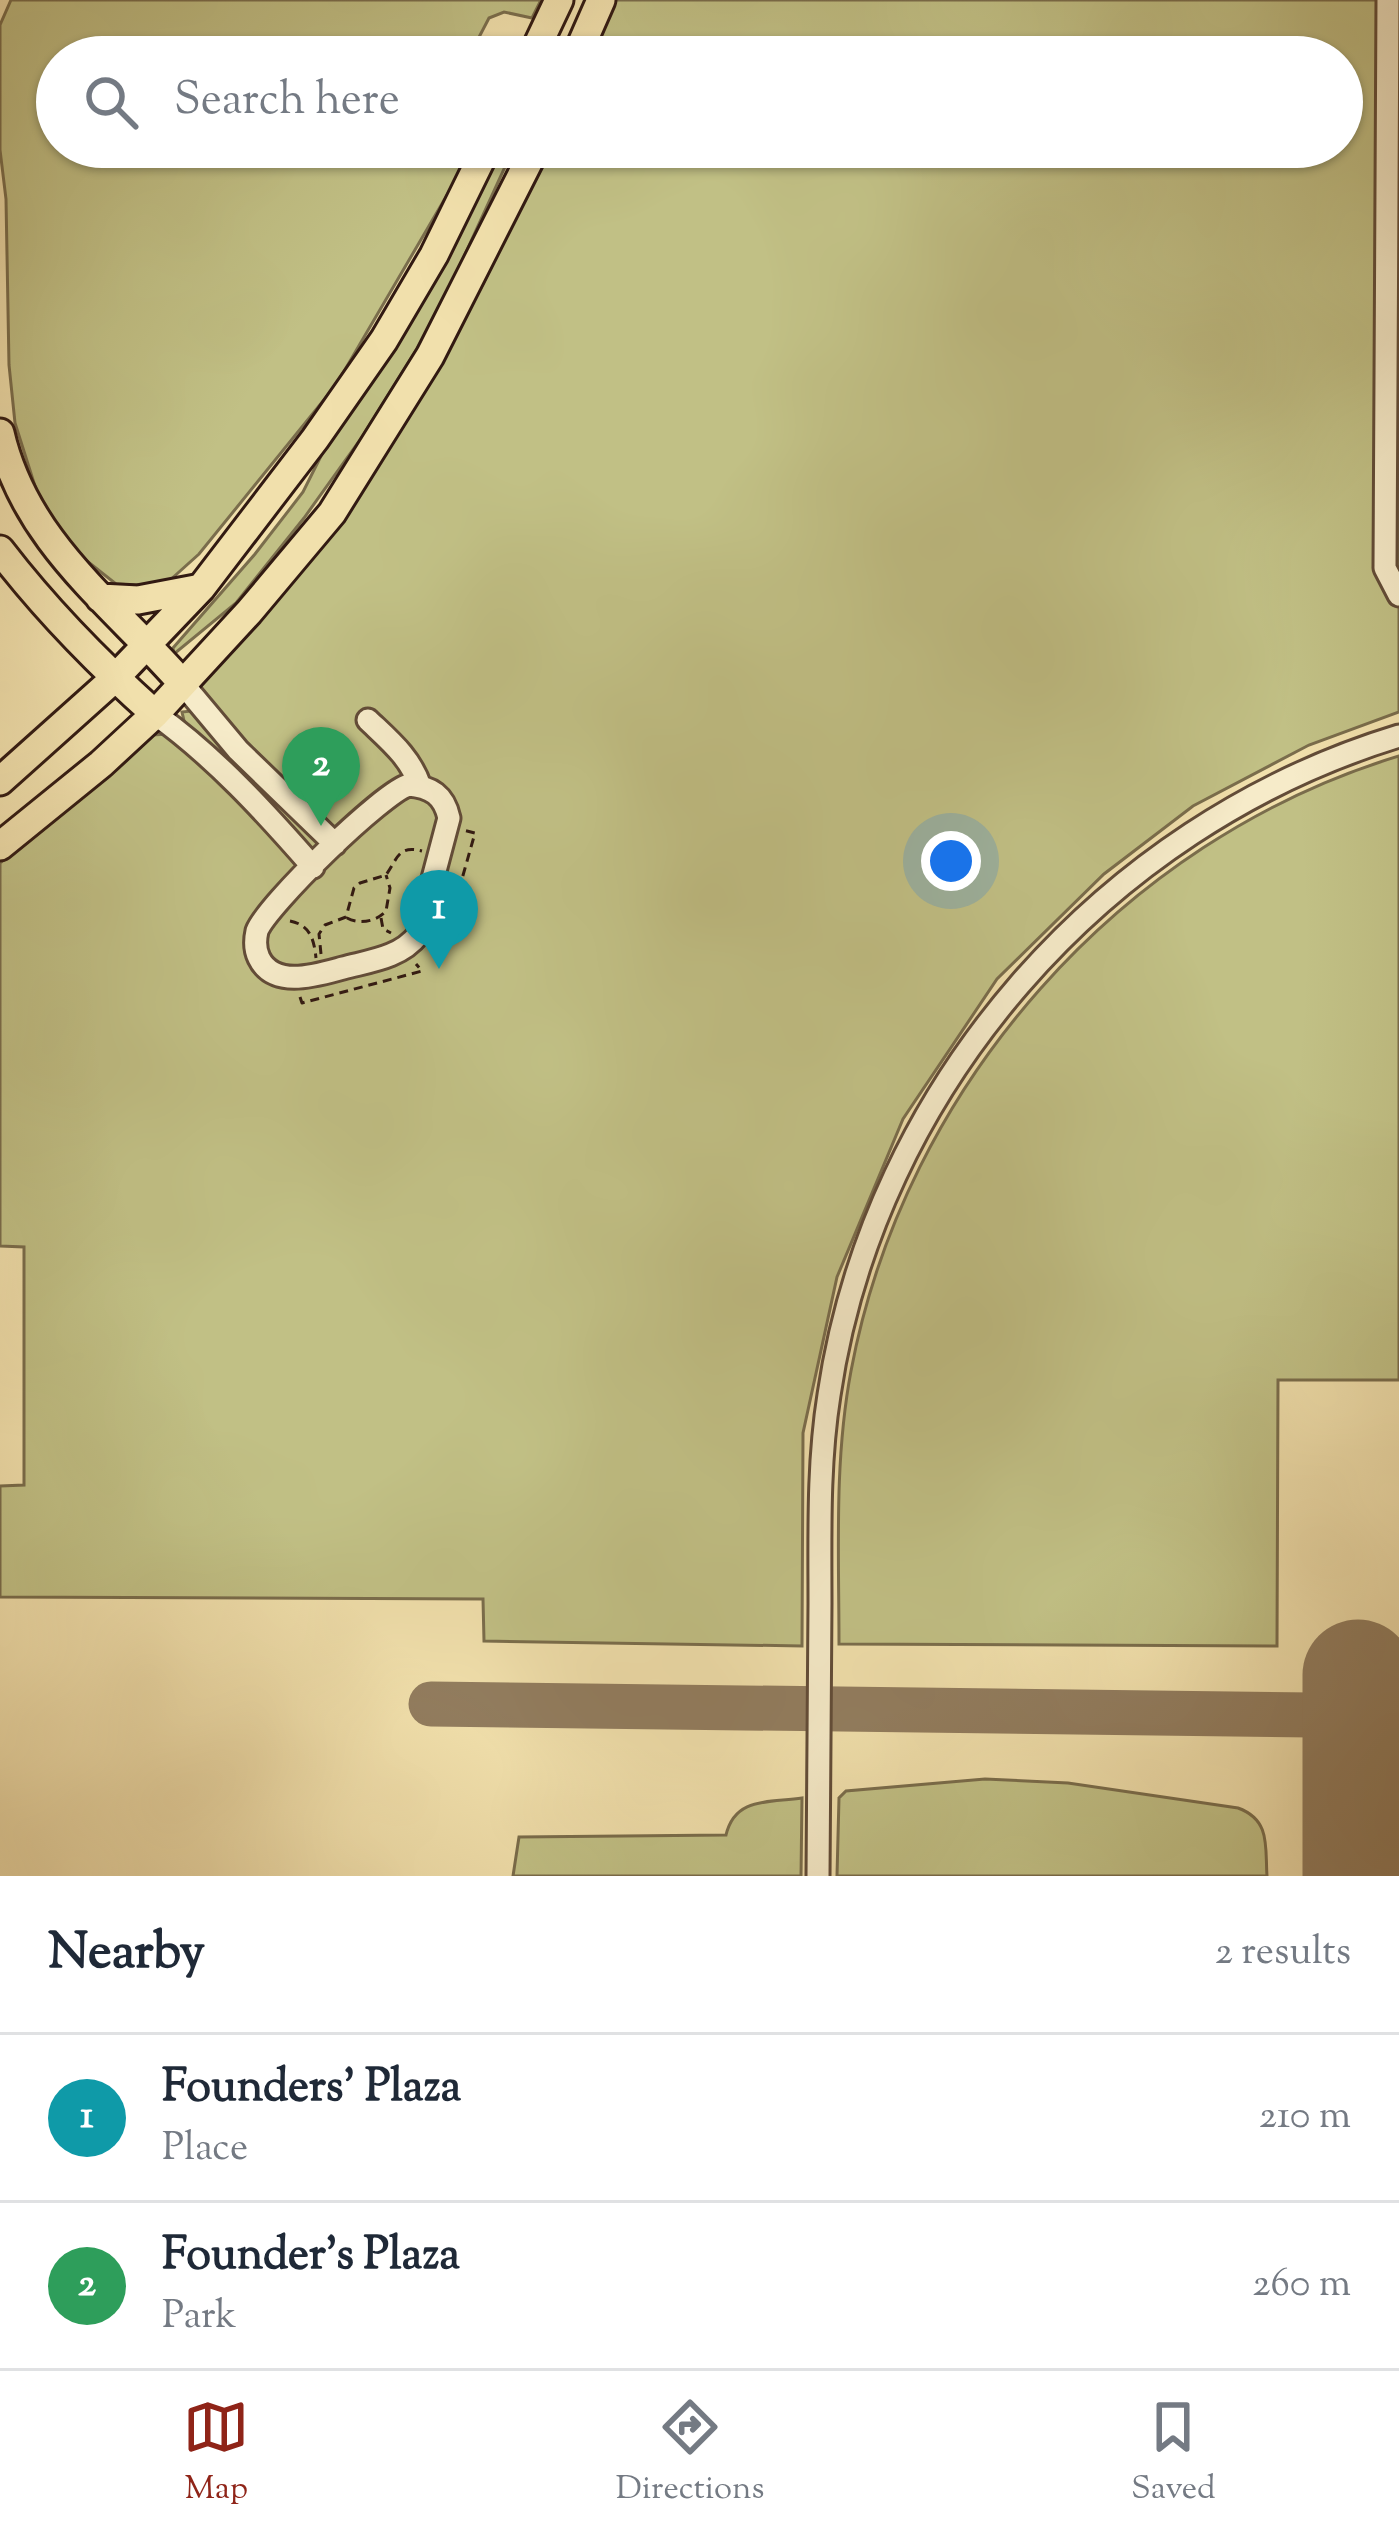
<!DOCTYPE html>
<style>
body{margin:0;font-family:"Sorts Mill Goudy",serif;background:#f6f6f7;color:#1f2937}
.you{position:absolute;left:951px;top:861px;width:42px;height:42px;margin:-30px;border:9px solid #fff;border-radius:50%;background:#1a73e8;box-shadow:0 0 0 18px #1a73e833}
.badge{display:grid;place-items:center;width:78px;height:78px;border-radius:50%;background:#8f2418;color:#fff;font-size:39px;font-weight:700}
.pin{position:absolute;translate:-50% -99px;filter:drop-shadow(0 3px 6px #0008)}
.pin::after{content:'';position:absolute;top:63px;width:42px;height:36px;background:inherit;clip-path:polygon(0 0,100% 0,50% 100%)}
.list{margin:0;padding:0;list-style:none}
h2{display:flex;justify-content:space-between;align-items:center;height:156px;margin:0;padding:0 48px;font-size:51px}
h2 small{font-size:39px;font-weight:400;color:#747a83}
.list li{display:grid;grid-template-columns:78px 1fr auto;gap:36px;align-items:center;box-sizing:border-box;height:168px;padding:0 48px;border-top:3px solid #e0e1e3}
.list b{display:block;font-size:45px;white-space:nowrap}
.list p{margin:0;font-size:39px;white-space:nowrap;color:#747a83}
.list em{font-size:39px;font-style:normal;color:#747a83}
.icon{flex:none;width:66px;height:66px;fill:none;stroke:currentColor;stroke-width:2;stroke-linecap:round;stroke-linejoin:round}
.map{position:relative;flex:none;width:1399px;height:1876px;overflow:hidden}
.search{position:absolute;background:#fff;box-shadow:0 3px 9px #0004;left:36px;right:36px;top:36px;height:132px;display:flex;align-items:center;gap:30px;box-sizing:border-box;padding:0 42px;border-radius:66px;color:#747a83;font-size:45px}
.sheet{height:492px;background:#fff}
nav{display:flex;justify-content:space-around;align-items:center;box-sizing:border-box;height:168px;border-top:3px solid #e0e1e3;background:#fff;font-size:33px;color:#747a83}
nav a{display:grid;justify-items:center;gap:6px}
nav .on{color:#8f2418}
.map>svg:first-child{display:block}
</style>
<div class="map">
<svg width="1399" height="1876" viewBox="0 0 1399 1876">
<rect width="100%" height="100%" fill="#f1e0ac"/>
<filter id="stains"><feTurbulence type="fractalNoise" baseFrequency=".00167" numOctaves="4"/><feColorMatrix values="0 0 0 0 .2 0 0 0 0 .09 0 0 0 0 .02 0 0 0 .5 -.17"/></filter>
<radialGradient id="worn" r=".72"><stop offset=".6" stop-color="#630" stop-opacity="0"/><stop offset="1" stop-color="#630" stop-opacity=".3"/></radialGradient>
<path fill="#c1c085" stroke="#7a6d4c" stroke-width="3" d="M 11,0 L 541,0 L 532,18 L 504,12 L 489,18 L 476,43 L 466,40 L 459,57 L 57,57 L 57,147 L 472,147 L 457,178 L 336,385 L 199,554 L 169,581 L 155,586 L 116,584 L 68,546 L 40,502 L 15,423 L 9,365 L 6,199 L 0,150 L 0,25 Z
M 615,0 L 1399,0 L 1399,712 L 1309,745 L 1193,806 L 1104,874 L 997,979 L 903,1119 L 837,1277 L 803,1433 L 802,1646 L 484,1641 L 483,1599 L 0,1597 L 0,1486 L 24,1485 L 24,1247 L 0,1246 L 0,863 L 85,795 L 152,735 L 168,734 L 185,725 L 182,712 L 191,711 L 202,720 L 202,702 L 197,683 L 333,526 L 423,394 L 484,282 L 548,147 L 1342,147 L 1342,57 L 589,57 Z
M 501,147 L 514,147 L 436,318 L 362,437 L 304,518 L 236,603 L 174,654 L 173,648 L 255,554 L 303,492 L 326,446 L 479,192 Z
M 1399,756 L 1399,1380 L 1278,1380 L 1277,1646 L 839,1644 C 839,1553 834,1461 851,1371 C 904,1087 1121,840 1399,756 Z
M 985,1779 L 1068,1783 L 1238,1808 C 1271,1820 1265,1847 1267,1876 L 837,1876 L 839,1798 L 846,1791 Z
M 802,1798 L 801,1876 L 513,1876 L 519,1837 L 726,1835 C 735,1797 768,1803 802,1798 Z"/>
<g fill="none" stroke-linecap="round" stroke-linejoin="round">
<path stroke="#927d5f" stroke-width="45" d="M 431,1704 L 1399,1716"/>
<path stroke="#927d5f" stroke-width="111" d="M 1358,1876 L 1358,1675"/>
<defs>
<path id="minor" d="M 1388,0 L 1385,568 L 1399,595
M 182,683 L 238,750 L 335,844
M 155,714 C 214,756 265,812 313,867
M 368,720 C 390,741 410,757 420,786
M 409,785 C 431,787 444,795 449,818 L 418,935 C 400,958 369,961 343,968 C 317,975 274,989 259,958 C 255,950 255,940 257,931 C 266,906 384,791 409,785 Z
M 818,1876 C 819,1785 819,1694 820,1603 C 820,1534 818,1464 829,1395 C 874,1088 1103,826 1399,736"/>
<path id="major" d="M 532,57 L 559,0
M 576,57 L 601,0
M 0,433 C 25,542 112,603 182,683
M 0,550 C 46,610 98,663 155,714
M 100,598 L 138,600 L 201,588
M 0,781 L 115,678 L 201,588 L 315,439 L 384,340 L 434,255 L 487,147
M 0,846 L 101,764 L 155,714 L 249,612 L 332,513 L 430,356 L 536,147"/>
</defs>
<use href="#minor" stroke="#624c38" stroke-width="27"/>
<use href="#major" stroke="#321a12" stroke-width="33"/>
<path stroke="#321a12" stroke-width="3" stroke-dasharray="9 6" stroke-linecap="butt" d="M 347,918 C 360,925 377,921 386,911 L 390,888 L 386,875
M 381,918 L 383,929 L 391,933
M 290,921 C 310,925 314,939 316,958
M 433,947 L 441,953 L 475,833 L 463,830
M 321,954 L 319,934 L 325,925 L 346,917 L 354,888 L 360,883 L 386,875 C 398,858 398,845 422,851
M 300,997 L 302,1003 L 422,971 L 416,964"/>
<use href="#minor" stroke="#f6ebc9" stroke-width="21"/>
<use href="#major" stroke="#f1e0ac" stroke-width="27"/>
</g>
<rect width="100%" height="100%" filter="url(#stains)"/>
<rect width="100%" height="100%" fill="url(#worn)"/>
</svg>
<div class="you"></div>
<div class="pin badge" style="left:439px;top:969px;background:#0f9aa8">1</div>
<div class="pin badge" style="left:321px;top:826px;background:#2e9e5b">2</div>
<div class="search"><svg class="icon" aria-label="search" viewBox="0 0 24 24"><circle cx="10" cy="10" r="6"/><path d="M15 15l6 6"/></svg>Search here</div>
</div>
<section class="sheet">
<h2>Nearby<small>2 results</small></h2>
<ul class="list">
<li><span class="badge" style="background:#0f9aa8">1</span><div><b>Founders' Plaza</b><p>Place</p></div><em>210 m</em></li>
<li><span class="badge" style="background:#2e9e5b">2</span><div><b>Founder's Plaza</b><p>Park</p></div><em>260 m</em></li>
</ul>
</section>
<nav>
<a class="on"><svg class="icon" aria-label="map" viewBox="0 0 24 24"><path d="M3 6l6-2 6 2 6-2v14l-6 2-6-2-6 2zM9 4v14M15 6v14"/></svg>Map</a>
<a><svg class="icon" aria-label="directions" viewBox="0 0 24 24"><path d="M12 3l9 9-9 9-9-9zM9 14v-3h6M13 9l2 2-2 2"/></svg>Directions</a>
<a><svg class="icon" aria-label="saved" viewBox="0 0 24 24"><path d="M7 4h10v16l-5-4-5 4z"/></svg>Saved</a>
</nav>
